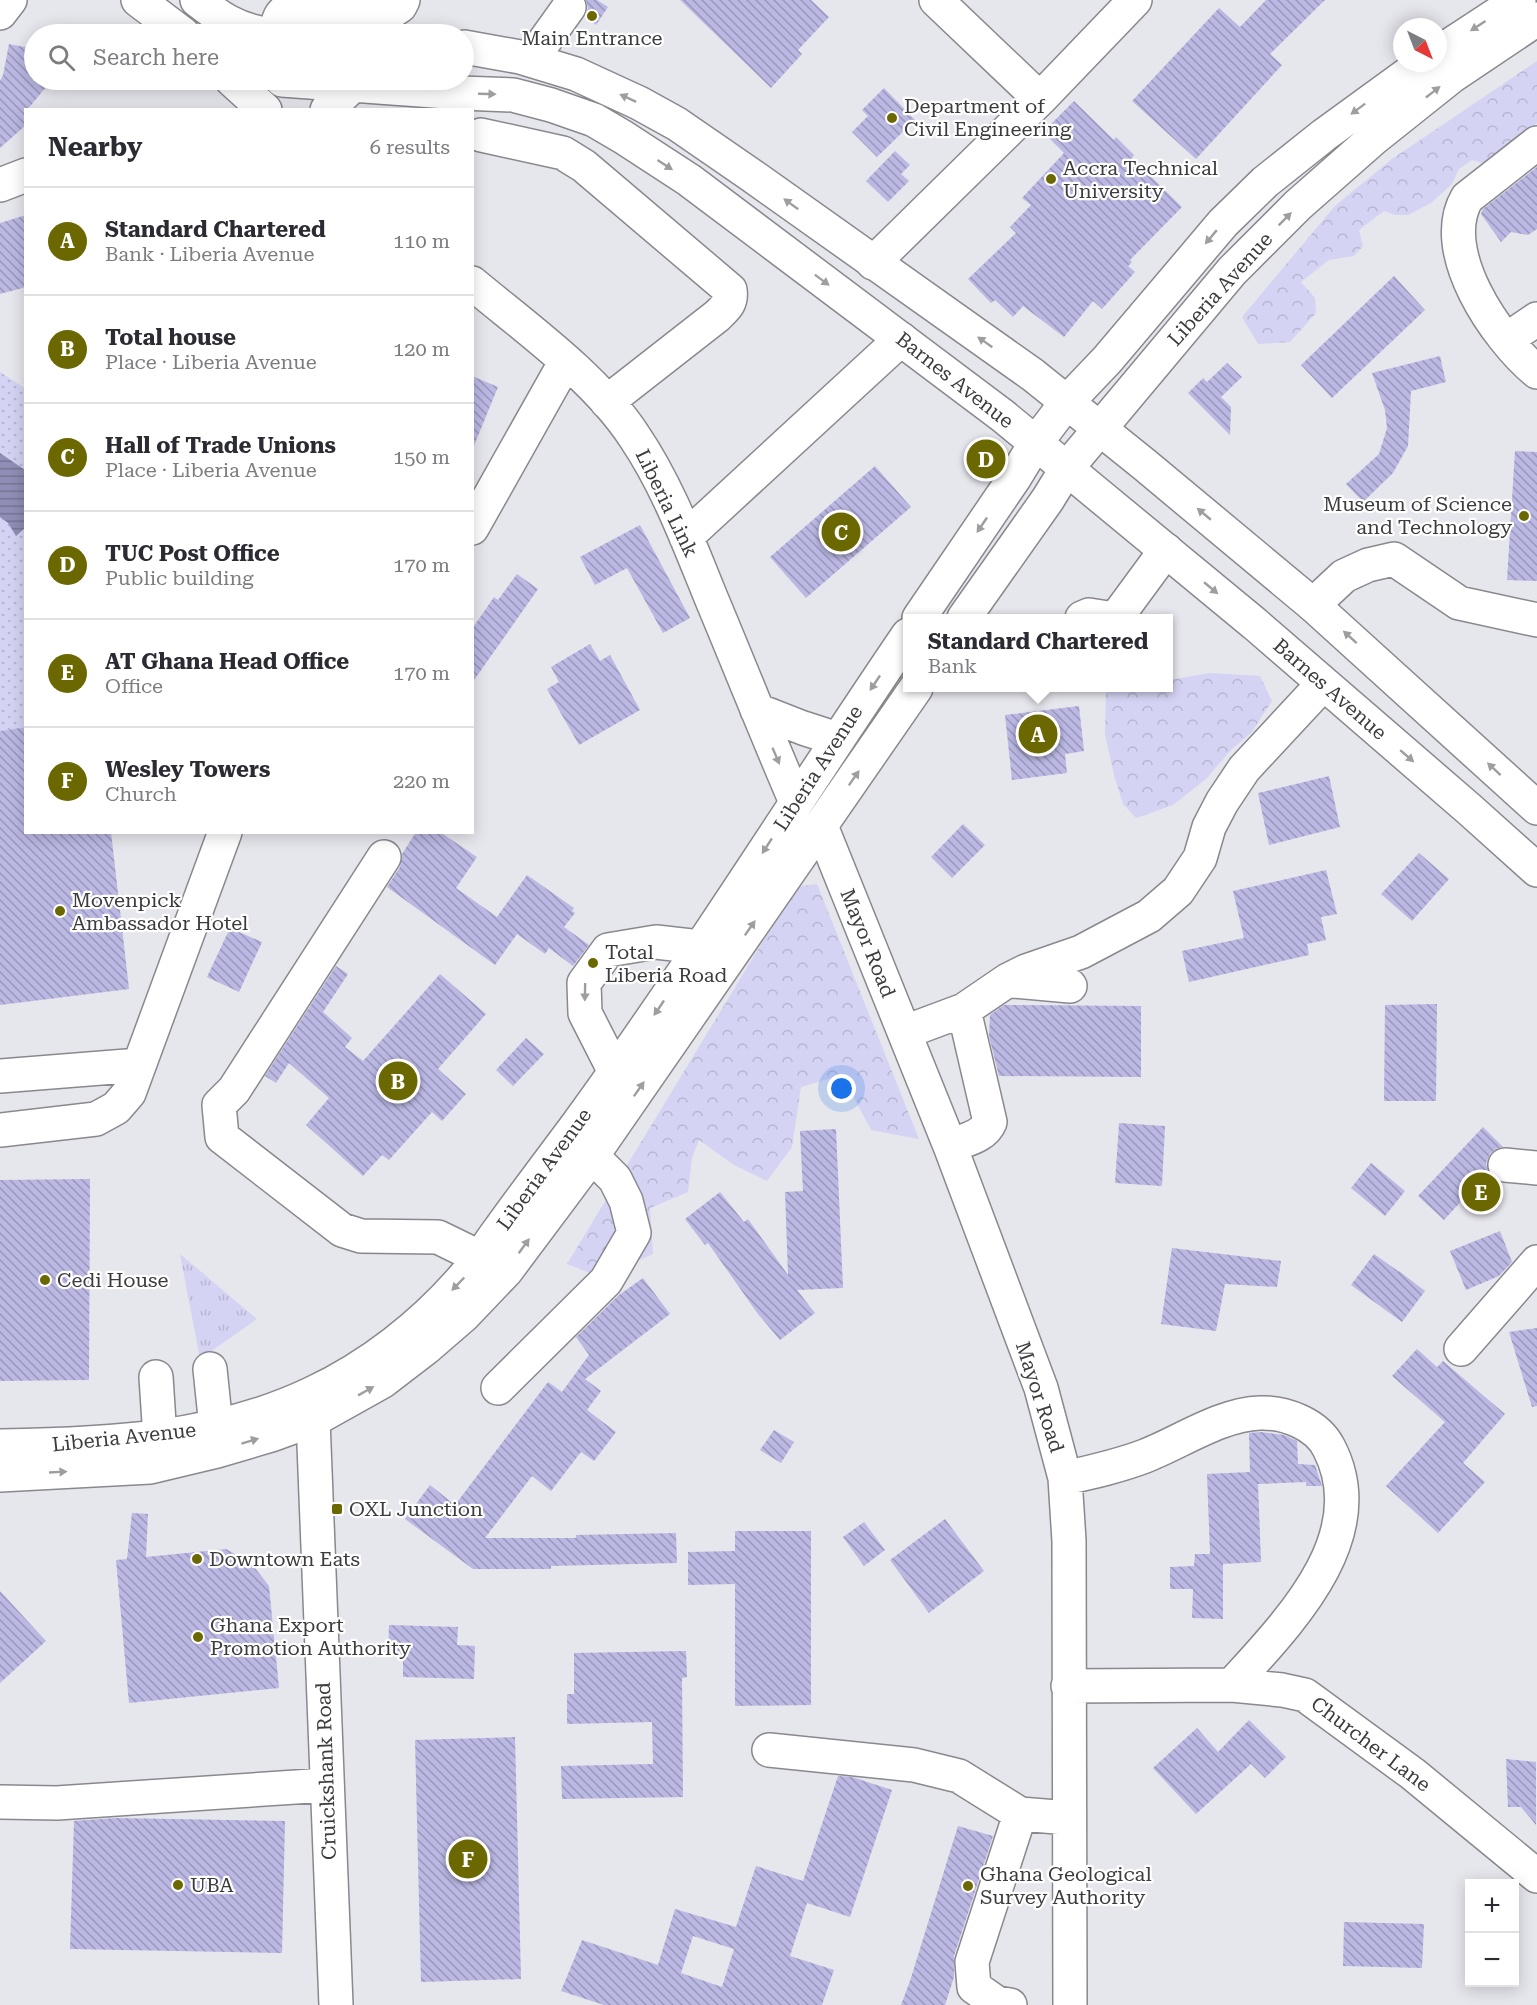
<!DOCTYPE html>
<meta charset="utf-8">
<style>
body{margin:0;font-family:"Roboto Serif",serif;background:#f2f2f3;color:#2b2b33}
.controls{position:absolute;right:18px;bottom:18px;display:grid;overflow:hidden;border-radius:0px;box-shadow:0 3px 15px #0003}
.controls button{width:54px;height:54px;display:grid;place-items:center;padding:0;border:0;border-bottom:2px solid #e1e1e2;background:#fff;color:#2b2b33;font:30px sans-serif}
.compass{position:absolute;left:1393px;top:18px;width:54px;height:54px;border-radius:50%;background:#fff;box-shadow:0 3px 15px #0003;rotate:138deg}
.you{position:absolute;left:842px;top:1089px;width:21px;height:21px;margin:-15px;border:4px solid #fff;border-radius:50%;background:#1a73e8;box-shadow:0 0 0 9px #1a73e833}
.badge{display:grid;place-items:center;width:39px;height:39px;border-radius:50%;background:#6c6801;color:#fff;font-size:20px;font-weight:700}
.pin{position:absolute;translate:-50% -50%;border:3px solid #fff;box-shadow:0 2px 6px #0006}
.popup{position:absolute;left:903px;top:614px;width:270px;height:78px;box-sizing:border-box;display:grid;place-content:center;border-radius:0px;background:#fff;filter:drop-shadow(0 2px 4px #0005);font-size:20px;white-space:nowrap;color:#7c7c81}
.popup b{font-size:22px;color:#2b2b33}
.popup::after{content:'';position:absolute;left:50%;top:100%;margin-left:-12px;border:12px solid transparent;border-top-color:#fff}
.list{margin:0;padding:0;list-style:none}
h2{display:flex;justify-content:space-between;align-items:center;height:78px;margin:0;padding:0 24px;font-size:26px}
h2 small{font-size:20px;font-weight:400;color:#7c7c81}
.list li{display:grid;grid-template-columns:39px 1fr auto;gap:18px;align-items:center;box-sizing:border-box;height:108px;padding:0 24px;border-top:2px solid #e1e1e2}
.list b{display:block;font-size:22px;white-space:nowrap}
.list p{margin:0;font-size:20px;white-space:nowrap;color:#7c7c81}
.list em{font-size:20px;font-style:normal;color:#7c7c81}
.icon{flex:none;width:33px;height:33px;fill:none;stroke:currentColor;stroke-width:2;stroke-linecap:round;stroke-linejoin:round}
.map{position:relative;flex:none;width:1537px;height:2005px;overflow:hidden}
.search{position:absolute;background:#fff;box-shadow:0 3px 15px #0003;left:24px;top:24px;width:450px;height:66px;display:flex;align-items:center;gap:15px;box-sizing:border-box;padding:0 21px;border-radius:33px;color:#7c7c81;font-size:22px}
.panel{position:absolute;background:#fff;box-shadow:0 3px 15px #0003;left:24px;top:108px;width:450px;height:726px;border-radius:0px}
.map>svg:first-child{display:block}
</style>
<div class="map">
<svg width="1537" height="2005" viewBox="0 0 1537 2005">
<defs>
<pattern id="grass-tufts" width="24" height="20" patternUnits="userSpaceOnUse" patternTransform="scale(1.5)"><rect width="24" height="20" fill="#d4d3f3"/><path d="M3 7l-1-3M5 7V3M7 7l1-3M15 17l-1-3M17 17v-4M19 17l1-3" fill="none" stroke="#b7b6d1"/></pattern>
<pattern id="forest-crowns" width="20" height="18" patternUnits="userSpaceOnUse" patternTransform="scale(1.5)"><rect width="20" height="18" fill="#d4d3f3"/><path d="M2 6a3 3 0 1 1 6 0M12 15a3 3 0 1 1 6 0" fill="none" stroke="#b7b6d1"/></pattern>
<pattern id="park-dots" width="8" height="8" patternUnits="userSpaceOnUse" patternTransform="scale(1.5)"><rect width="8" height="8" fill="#d4d3f3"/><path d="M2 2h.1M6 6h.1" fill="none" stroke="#b7b6d1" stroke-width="1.8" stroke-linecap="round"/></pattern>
<pattern id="water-rules" width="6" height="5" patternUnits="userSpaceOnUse" patternTransform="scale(1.5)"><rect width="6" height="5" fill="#908db7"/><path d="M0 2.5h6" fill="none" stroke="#777496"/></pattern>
<pattern id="building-back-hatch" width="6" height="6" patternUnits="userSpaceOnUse" patternTransform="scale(1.5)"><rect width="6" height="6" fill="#bbb8e4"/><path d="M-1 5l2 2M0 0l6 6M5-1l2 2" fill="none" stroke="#9997ba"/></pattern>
</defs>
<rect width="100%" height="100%" fill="#e6e6ed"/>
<path fill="url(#grass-tufts)" d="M 180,1254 L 257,1319 L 200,1359 Z"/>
<path fill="url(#forest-crowns)" d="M 1537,61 L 1537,123 L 1486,164 L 1472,160 L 1459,169 L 1452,184 L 1431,203 L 1408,215 L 1395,215 L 1384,211 L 1359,230 L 1363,246 L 1354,256 L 1329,260 L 1301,282 L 1315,298 L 1316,313 L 1290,342 L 1258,344 L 1242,317 L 1335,206 L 1392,159 Z
M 1210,673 L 1260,676 L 1272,701 L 1251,733 L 1231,750 L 1206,779 L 1173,805 L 1136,818 L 1123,804 L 1114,775 L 1105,734 L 1106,691 L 1126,688 L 1168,688 L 1169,680 Z
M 817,884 L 919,1139 L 871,1130 L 842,1075 L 801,1087 L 792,1147 L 767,1181 L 734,1165 L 699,1140 L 692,1158 L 688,1192 L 650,1208 L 653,1254 L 600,1277 L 567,1264 L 796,887 Z"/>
<path fill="url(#park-dots)" d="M 0,372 L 26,389 L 25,727 L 0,731 Z"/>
<path fill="url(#water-rules)" d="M 0,453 L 25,470 L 25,528 L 16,536 L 8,523 L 0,517 Z"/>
<path fill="url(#building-back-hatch)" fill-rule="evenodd" d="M 586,0 L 597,0 L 608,7 L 596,25 L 585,17 L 588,8 Z
M 680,0 L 811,0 L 829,17 L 798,50 L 802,54 L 771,88 Z
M 1266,0 L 1325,0 L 1270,54 L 1282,65 L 1196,159 L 1132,101 L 1219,8 L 1240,27 Z
M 9,44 L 34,49 L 34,80 L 52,80 L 27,110 L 26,110 L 26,125 L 0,148 L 0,81 L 3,75 Z
M 884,88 L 915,120 L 877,157 L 852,132 L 868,116 L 862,110 Z
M 1074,101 L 1114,140 L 1116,137 L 1134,155 L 1132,158 L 1182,207 L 1130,260 L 1132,262 L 1128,266 L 1135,272 L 1102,309 L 1093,301 L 1064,337 L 1023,306 L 1013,317 L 995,300 L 991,303 L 968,279 L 1016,233 L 1010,227 L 1031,205 L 1022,198 L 1064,153 L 1043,132 Z
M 895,151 L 910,165 L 901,174 L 909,181 L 888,202 L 866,181 Z
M 1537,167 L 1537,229 L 1528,235 L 1511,232 L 1501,242 L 1481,214 L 1483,209 Z
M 26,215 L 26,287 L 0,294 L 0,223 Z
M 1394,276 L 1425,310 L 1332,398 L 1301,365 Z
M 1440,356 L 1446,382 L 1411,391 L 1408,446 L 1393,473 L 1363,502 L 1346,484 L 1379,454 L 1387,428 L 1385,410 L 1372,373 Z
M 1227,363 L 1242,377 L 1221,397 L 1231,407 L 1230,435 L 1188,393 L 1203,378 L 1207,382 Z
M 472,376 L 498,387 L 473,448 L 472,448 Z
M 1515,451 L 1537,452 L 1537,581 L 1507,580 Z
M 875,466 L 911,507 L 806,598 L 770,557 Z
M 640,525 L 690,618 L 663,633 L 627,568 L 595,585 L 580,557 Z
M 517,574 L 538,589 L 472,683 L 472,629 L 494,597 L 498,600 Z
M 590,644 L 600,661 L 610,655 L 640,710 L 579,745 L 547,689 L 559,682 L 551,667 Z
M 1079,706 L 1084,751 L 1065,754 L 1067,773 L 1012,780 L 1005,715 Z
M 26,727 L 26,832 L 111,832 L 129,989 L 0,1005 L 0,731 Z
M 1329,776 L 1340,827 L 1269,845 L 1258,793 Z
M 963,824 L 985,845 L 952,878 L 931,857 Z
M 416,832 L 440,832 L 477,857 L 456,888 L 497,917 L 527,875 L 574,908 L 572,911 L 575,913 L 564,927 L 589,945 L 573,966 L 549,948 L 545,954 L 517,934 L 495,965 L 387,887 L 400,867 L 402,854 Z
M 1419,853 L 1449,879 L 1412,921 L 1381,894 Z
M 1326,870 L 1337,914 L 1321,917 L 1326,940 L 1307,944 L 1309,955 L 1189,982 L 1182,951 L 1244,938 L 1233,891 Z
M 230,928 L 262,942 L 239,992 L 207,977 Z
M 336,966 L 348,974 L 323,1012 L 352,1038 L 345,1047 L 363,1061 L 440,974 L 486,1014 L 438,1069 L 466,1094 L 442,1121 L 432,1112 L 389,1160 L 382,1155 L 363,1176 L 306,1125 L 329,1098 L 289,1063 L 276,1083 L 265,1076 Z
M 1437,1004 L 1436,1101 L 1384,1101 L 1385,1005 Z
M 1004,1005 L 1141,1006 L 1141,1077 L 999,1076 L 989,1036 L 990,1015 Z
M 526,1038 L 544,1054 L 513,1086 L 496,1070 Z
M 1119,1123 L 1165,1126 L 1162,1186 L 1115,1183 Z
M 1483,1127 L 1503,1147 L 1497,1148 L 1490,1154 L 1486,1163 L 1488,1172 L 1444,1220 L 1418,1196 Z
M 836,1129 L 843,1288 L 797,1290 L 815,1313 L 780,1340 L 758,1314 L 708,1243 L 705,1245 L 685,1219 L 720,1192 L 744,1222 L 748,1219 L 788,1275 L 785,1192 L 803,1191 L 800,1131 Z
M 1371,1163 L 1405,1191 L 1385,1216 L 1351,1188 Z
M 90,1179 L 89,1380 L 0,1381 L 0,1180 Z
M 1500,1231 L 1512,1262 L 1499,1276 L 1466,1290 L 1450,1251 Z
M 1172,1248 L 1281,1261 L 1277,1287 L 1225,1284 L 1216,1331 L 1161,1324 Z
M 1374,1254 L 1398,1271 L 1396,1272 L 1399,1271 L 1425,1291 L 1402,1322 L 1351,1285 Z
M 643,1278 L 670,1314 L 585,1379 L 601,1391 L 587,1410 L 616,1432 L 594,1461 L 581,1452 L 551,1491 L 532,1476 L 485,1538 L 576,1538 L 576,1535 L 676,1533 L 677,1563 L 551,1566 L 551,1569 L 473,1569 L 405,1519 L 430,1485 L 455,1505 L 548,1382 L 562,1392 L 589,1355 L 576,1337 L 619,1295 Z
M 1537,1328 L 1537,1406 L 1532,1407 L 1509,1332 Z
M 1417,1349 L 1437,1367 L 1443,1361 L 1505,1414 L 1463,1463 L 1485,1482 L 1438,1533 L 1386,1486 L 1445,1422 L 1392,1376 Z
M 774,1430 L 794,1442 L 781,1463 L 760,1450 Z
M 1261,1432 L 1284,1435 L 1297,1441 L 1298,1464 L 1315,1465 L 1322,1486 L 1306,1486 L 1306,1482 L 1258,1484 L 1261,1562 L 1223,1564 L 1223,1619 L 1192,1618 L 1193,1589 L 1170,1589 L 1170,1567 L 1194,1566 L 1195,1554 L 1210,1554 L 1207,1474 L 1250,1472 L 1249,1433 Z
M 132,1513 L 148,1514 L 146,1557 L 226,1549 L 251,1563 L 269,1586 L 279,1688 L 129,1703 L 116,1560 L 127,1559 Z
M 945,1519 L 984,1571 L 929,1613 L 890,1560 Z
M 864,1522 L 885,1550 L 864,1566 L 843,1537 Z
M 735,1531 L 811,1531 L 811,1705 L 735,1706 L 735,1584 L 688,1585 L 688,1552 L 735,1551 Z
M 0,1591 L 46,1641 L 0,1683 Z
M 389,1625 L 458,1627 L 457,1645 L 475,1646 L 474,1679 L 403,1677 L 403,1656 L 388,1656 Z
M 686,1651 L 687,1677 L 682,1678 L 683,1797 L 562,1799 L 561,1766 L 653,1764 L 652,1722 L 567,1724 L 567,1694 L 574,1694 L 574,1653 Z
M 1249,1720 L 1286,1757 L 1265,1778 L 1251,1764 L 1196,1814 L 1153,1768 L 1197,1728 L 1218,1752 Z
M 515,1737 L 521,1979 L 421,1982 L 415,1740 Z
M 1506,1759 L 1536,1762 L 1536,1825 L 1521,1807 L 1508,1807 Z
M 838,1776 L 852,1777 L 892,1790 L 850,1917 L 807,1903 L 790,1956 L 834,1970 L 822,2005 L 604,2005 L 561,1991 L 582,1940 L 658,1965 L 675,1909 L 736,1927 L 756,1866 L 803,1881 ZM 693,1936 L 734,1949 L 722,1987 L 681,1973 Z
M 116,1818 L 285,1821 L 282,1953 L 70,1949 L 74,1821 Z
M 958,1826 L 993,1836 L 954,1956 L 954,1977 L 945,2005 L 901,2005 L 910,1981 Z
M 1344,1922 L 1424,1924 L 1422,1968 L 1343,1966 Z"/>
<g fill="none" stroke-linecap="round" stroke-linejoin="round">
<defs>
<path id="minor" d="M 936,0 L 1040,99
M 0,13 L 10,0
M 275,34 C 278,25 278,13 288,10 L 388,14 L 400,6 L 403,0
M 531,60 L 569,7
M 232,80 L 265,110
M 327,110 L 352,86
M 481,135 L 563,153 L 584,166 L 730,290 C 732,303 726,307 717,316 L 607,402
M 1537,143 L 1467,198 C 1436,251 1496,338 1537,372
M 0,185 L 26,175
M 873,263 L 1040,99 L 1135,0
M 472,283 C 526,328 596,378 634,436 C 668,486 689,544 712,600 C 740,667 767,735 796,802
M 1506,340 L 1537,319
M 472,528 L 566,361
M 686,537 L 901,339
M 1313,605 L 1344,576 L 1368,565 L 1394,559 L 1459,603 L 1537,620
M 1082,618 L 1089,615 L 1108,618
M 1116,618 L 1166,550
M 757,710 L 803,728 L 837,739
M 821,826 L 950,1146 L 1041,1388 L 1065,1478 L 1069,1541 L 1070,2005
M 384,857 L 234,1090 L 219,1105 L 222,1137 L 342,1230 L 361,1236 L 438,1237 L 479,1257
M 1013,981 L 1070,986
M 905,1032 L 964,1010 L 1008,980 L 1026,971 L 1081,952 L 1149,916 L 1178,891 L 1200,858 L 1209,827 L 1222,802 L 1244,769 L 1323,684
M 615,1072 L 585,1013 L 584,983 L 608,950 L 656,942 L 700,947
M 0,1076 L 139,1065
M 0,1130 L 96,1119 L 116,1108 L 129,1093 L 225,832
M 950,1146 C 964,1140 984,1137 990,1122 L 964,1010
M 1505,1165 L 1537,1168
M 1461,1349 L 1537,1262
M 210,1369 L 216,1427
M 156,1377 L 160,1438
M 498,1388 L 606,1281 L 634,1233 L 626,1201 L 615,1179 L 592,1156
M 312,1394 L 336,2005
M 1065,1478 C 1092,1472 1119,1466 1145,1456 C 1179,1443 1221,1414 1260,1413 C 1285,1412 1317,1424 1329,1448 C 1375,1537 1287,1624 1232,1685
M 1068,1686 L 1232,1685 L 1282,1690 L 1305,1695 L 1413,1774 L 1537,1876
M 769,1750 L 914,1765 L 959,1776 L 1020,1814 L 1069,1818
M 0,1802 L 57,1803 L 326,1785
M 1010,2005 L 997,2003 L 974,1987 L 972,1962 L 1020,1814"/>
<path id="major" d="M 138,0 L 183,34
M 197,0 C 220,18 236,29 265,34
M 464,47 L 520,57 L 576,74 L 639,103 L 677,124 L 751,175 L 1033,375 L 1145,465 L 1313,605 L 1537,808
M 1438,53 L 1519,0
M 282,80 L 461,93 L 513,95 L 551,105 L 594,120 L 623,137 L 689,180 L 1003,416 L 1255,624 L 1469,809 L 1537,870
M 919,618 L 1015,477 L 1035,444 L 1066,403 L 1107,360 L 1223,223 L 1265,182 L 1324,135 L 1423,63
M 964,618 L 1048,499 L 1067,468 L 1232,271 L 1298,205 L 1373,139 L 1452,76 L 1537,19
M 0,1446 C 106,1444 214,1440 311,1394 C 369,1367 423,1325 465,1276 C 478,1262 488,1245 500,1229 C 525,1194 551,1160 577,1125 C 693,966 797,798 908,635
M 0,1475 L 150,1467 L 217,1451 L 271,1435 L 315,1419 L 383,1381 L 426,1348 L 463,1316 L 506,1271 L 592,1156 L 916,688"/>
</defs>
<use href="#minor" stroke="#88888e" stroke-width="36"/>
<use href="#major" stroke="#88888e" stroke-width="36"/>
<use href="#minor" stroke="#fff" stroke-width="33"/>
<use href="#major" stroke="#fff" stroke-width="33"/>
</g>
<defs><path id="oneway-solid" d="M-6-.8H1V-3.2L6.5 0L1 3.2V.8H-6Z" transform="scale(1.5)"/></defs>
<g fill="#9e9e9f">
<use href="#oneway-solid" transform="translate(1478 26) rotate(147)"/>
<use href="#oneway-solid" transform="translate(1433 92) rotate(-38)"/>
<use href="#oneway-solid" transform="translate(487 94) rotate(2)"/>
<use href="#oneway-solid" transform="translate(628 98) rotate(-155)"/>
<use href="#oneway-solid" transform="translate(1358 109) rotate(143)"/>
<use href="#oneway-solid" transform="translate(665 165) rotate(33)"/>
<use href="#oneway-solid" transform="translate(791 204) rotate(-144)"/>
<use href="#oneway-solid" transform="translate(1285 219) rotate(-45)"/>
<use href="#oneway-solid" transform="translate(1211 237) rotate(130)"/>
<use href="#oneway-solid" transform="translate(822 280) rotate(37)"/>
<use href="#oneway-solid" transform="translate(985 342) rotate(-145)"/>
<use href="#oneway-solid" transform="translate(1204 514) rotate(-140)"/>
<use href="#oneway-solid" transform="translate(982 525) rotate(124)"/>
<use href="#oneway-solid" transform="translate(1211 588) rotate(40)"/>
<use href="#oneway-solid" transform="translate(1350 637) rotate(-138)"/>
<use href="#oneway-solid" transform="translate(875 683) rotate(124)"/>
<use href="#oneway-solid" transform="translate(776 756) rotate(67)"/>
<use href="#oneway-solid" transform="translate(1407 756) rotate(41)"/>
<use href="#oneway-solid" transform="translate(1494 769) rotate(-137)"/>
<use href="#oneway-solid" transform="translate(854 778) rotate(-55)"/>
<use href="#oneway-solid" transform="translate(767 846) rotate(123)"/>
<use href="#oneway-solid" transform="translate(750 928) rotate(-55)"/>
<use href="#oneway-solid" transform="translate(585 992) rotate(91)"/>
<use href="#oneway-solid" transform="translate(659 1008) rotate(124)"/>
<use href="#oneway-solid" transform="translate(639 1089) rotate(-55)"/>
<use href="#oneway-solid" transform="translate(524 1246) rotate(-54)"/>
<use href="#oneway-solid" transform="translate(458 1284) rotate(134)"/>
<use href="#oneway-solid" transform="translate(366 1391) rotate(-29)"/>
<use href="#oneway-solid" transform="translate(250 1441) rotate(-17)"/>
<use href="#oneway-solid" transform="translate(58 1472) rotate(-3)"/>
</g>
<g fill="#6c6801" stroke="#fff" stroke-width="2">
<circle cx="592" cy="16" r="6"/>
<circle cx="892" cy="118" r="6"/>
<circle cx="1051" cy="179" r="6"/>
<circle cx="1524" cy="516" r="6"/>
<circle cx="60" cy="911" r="6"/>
<circle cx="593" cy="963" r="6"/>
<circle cx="45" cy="1280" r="6"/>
<rect x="331" y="1503" width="12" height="12" rx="3"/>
<circle cx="197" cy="1559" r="6"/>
<circle cx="198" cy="1637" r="6"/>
<circle cx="178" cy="1885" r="6"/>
<circle cx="968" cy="1886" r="6"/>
</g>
<g text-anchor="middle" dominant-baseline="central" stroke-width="4.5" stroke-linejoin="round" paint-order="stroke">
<g font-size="20" fill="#3c3c3f" stroke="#fff" text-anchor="start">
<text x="592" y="38" text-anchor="middle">Main Entrance</text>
<text x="904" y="106">Department of<tspan x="904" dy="23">Civil Engineering</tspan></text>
<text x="1063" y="168">Accra Technical<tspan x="1063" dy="23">University</tspan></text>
<text x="1512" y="504" text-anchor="end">Museum of Science<tspan x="1512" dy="23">and Technology</tspan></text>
<text x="72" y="900">Movenpick<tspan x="72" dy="23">Ambassador Hotel</tspan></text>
<text x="605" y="952">Total<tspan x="605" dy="23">Liberia Road</tspan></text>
<text x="57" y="1280">Cedi House</text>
<text x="349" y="1509">OXL Junction</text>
<text x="209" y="1559">Downtown Eats</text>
<text x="210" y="1625">Ghana Export<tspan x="210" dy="23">Promotion Authority</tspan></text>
<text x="980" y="1874">Ghana Geological<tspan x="980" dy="23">Survey Authority</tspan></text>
<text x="190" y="1885">UBA</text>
</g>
<g font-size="20" fill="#3c3c3f" stroke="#fff">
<text transform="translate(1220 289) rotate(-48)">Liberia Avenue</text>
<text transform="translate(955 380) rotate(38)">Barnes Avenue</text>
<text transform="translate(667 503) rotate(64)">Liberia Link</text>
<text transform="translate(1330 689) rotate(41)">Barnes Avenue</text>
<text transform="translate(818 768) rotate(-57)">Liberia Avenue</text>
<text transform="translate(868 943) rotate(68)">Mayor Road</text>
<text transform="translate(544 1169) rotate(-54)">Liberia Avenue</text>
<text transform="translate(1040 1397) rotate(72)">Mayor Road</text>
<text transform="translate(124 1437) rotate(-6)">Liberia Avenue</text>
<text transform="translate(1371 1744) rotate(37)">Churcher Lane</text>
<text transform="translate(326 1771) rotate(-92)">Cruickshank Road</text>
</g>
</g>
</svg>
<div class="controls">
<button>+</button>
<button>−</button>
</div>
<svg class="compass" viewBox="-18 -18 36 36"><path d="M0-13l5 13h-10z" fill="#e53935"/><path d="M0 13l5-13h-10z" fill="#7c7c81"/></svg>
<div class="you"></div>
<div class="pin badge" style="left:1038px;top:734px">A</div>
<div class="popup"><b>Standard Chartered</b>Bank</div>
<div class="pin badge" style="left:398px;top:1081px">B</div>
<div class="pin badge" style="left:841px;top:532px">C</div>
<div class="pin badge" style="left:986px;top:459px">D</div>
<div class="pin badge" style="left:1481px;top:1192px">E</div>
<div class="pin badge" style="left:468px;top:1859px">F</div>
<div class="search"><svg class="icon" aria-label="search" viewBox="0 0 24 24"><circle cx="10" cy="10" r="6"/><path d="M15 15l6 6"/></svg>Search here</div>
<section class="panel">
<h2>Nearby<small>6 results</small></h2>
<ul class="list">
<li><span class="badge">A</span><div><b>Standard Chartered</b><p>Bank · Liberia Avenue</p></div><em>110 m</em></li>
<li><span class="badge">B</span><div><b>Total house</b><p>Place · Liberia Avenue</p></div><em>120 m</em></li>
<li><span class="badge">C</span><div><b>Hall of Trade Unions</b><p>Place · Liberia Avenue</p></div><em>150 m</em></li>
<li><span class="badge">D</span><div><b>TUC Post Office</b><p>Public building</p></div><em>170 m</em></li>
<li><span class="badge">E</span><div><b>AT Ghana Head Office</b><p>Office</p></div><em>170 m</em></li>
<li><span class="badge">F</span><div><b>Wesley Towers</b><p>Church</p></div><em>220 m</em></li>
</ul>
</section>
</div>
